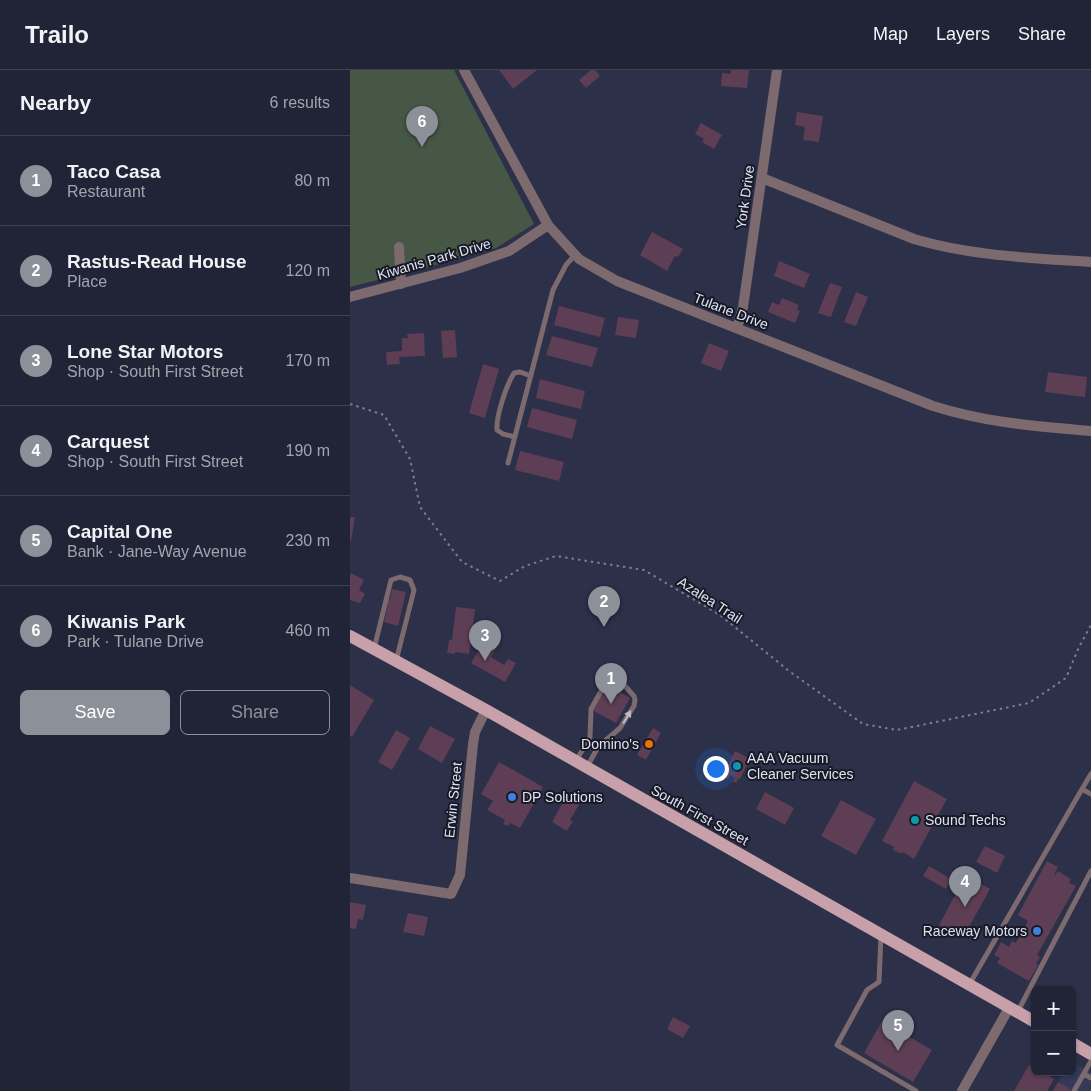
<!DOCTYPE html>
<meta charset="utf-8">
<style>
body{margin:0;font-family:Helvetica,sans-serif;background:#292c3f;color:#f1f3f6}
.controls{position:absolute;right:15px;bottom:15px;display:grid;overflow:hidden;border-radius:8px;box-shadow:0 1px 4px #0004}
.controls button{width:45px;height:45px;display:grid;place-items:center;padding:0;border:0;border-bottom:1px solid #3e4152;background:#212437;color:#f1f3f6;font:25px sans-serif}
.you{position:absolute;left:365px;top:698px;width:18px;height:18px;margin:-12px;border:4px solid #fff;border-radius:50%;background:#1a73e8;box-shadow:0 0 0 8px #1a73e833}
.badge{display:grid;place-items:center;width:32px;height:32px;border-radius:50%;background:#8c9099;color:#fff;font-size:16px;font-weight:700}
.pin{position:absolute;translate:-50% -41px;filter:drop-shadow(0 1px 2px #0008)}
.pin::after{content:'';position:absolute;top:26px;width:18px;height:15px;background:inherit;clip-path:polygon(0 0,100% 0,50% 100%)}
.list{margin:0;padding:0;list-style:none}
h2{display:flex;justify-content:space-between;align-items:center;height:65px;margin:0;padding:0 20px;font-size:21px}
h2 small{font-size:16px;font-weight:400;color:#a2a4ad}
.list li{display:grid;grid-template-columns:32px 1fr auto;gap:15px;align-items:center;box-sizing:border-box;height:90px;padding:0 20px;border-top:1px solid #3e4152}
.list b{display:block;font-size:19px;white-space:nowrap}
.list p{margin:0;font-size:16px;white-space:nowrap;color:#a2a4ad}
.list em{font-size:16px;font-style:normal;color:#a2a4ad}
.actions{display:flex;gap:10px;padding:15px 20px}
.actions a{flex:1;padding:11px 0;border:1px solid #8c9099;border-radius:8px;text-align:center;font-size:18px;color:#8c9099}
.actions .main{background:#8c9099;color:#fff}
.map{position:relative;flex:none;width:741px;height:1021px;overflow:hidden}
header{display:flex;align-items:center;gap:30px;box-sizing:border-box;height:70px;padding:0 25px;background:#212437;border-bottom:1px solid #3e4152}
header strong{font-size:24px}
nav{display:flex;gap:28px;margin-inline-start:auto;font-size:18px}
main{display:flex}
aside{flex:1;background:#212437}
.map>svg:first-child{display:block}
</style>
<header>
<strong>Trailo</strong>
<nav><a>Map</a><a>Layers</a><a>Share</a></nav>
</header>
<main>
<aside>
<h2>Nearby<small>6 results</small></h2>
<ul class="list">
<li><span class="badge">1</span><div><b>Taco Casa</b><p>Restaurant</p></div><em>80 m</em></li>
<li><span class="badge">2</span><div><b>Rastus-Read House</b><p>Place</p></div><em>120 m</em></li>
<li><span class="badge">3</span><div><b>Lone Star Motors</b><p>Shop · South First Street</p></div><em>170 m</em></li>
<li><span class="badge">4</span><div><b>Carquest</b><p>Shop · South First Street</p></div><em>190 m</em></li>
<li><span class="badge">5</span><div><b>Capital One</b><p>Bank · Jane-Way Avenue</p></div><em>230 m</em></li>
<li><span class="badge">6</span><div><b>Kiwanis Park</b><p>Park · Tulane Drive</p></div><em>460 m</em></li>
</ul>
<div class="actions"><a class="main">Save</a><a>Share</a></div>
</aside>
<div class="map">
<svg width="741" height="1021" viewBox="0 0 741 1021">
<rect width="100%" height="100%" fill="#2c3049"/>
<path fill="#343959" d="M 722,992 L 741,1002 L 741,1021 L 703,1021 L 714,1002 L 722,1002 Z"/>
<path fill="#475746" d="M 0,0 L 104,0 L 184,154 L 146,178 L 67,200 L 0,217 Z"/>
<path fill="#5e3e54" d="M 149,0 L 187,0 L 163,19 Z
M 241,0 L 245,0 L 250,6 L 236,18 L 229,10 Z
M 381,0 L 399,0 L 397,18 L 371,16 L 372,3 L 381,4 Z
M 447,42 L 473,46 L 469,72 L 453,70 L 455,57 L 445,55 Z
M 351,53 L 372,65 L 364,79 L 352,72 L 354,69 L 345,64 Z
M 302,162 L 333,179 L 328,187 L 325,186 L 317,201 L 290,185 Z
M 429,191 L 460,204 L 454,218 L 424,206 Z
M 480,213 L 492,217 L 481,247 L 468,243 Z
M 506,222 L 518,227 L 506,256 L 494,252 Z
M 432,228 L 449,235 L 447,240 L 450,241 L 445,253 L 418,242 L 422,232 L 429,235 Z
M 209,236 L 255,248 L 250,267 L 204,255 Z
M 268,247 L 289,250 L 286,268 L 265,265 Z
M 105,260 L 107,287 L 93,288 L 91,261 Z
M 74,263 L 75,286 L 49,287 L 50,294 L 37,295 L 36,282 L 52,281 L 52,268 L 58,268 L 57,264 Z
M 202,266 L 248,278 L 242,297 L 196,285 Z
M 359,273 L 379,281 L 371,301 L 351,293 Z
M 133,294 L 149,299 L 135,348 L 119,343 Z
M 698,302 L 737,307 L 735,327 L 695,322 Z
M 190,309 L 235,321 L 231,339 L 186,328 Z
M 182,338 L 227,350 L 222,369 L 177,357 Z
M 170,381 L 214,392 L 209,411 L 165,400 Z
M 0,447 L 5,447 L 1,471 L 0,471 Z
M 1,503 L 14,510 L 9,520 L 15,524 L 10,533 L 0,530 L 0,506 Z
M 42,519 L 56,522 L 48,556 L 34,552 L 38,534 L 36,533 L 37,528 L 40,529 Z
M 106,537 L 125,539 L 119,584 L 105,582 L 105,584 L 97,583 L 99,570 L 102,570 Z
M 134,571 L 146,578 L 141,587 L 154,595 L 158,589 L 166,593 L 155,612 L 121,593 Z
M 0,615 L 24,630 L 2,667 L 0,666 Z
M 257,615 L 280,628 L 266,653 L 242,640 Z
M 80,656 L 105,669 L 92,693 L 68,679 Z
M 303,658 L 311,663 L 296,690 L 287,685 Z
M 46,660 L 60,668 L 42,700 L 28,692 Z
M 385,681 L 400,689 L 390,709 L 388,709 L 386,713 L 383,711 L 385,708 L 380,705 L 378,709 L 374,707 L 376,704 L 374,703 Z
M 149,692 L 193,717 L 170,758 L 160,753 L 158,756 L 153,754 L 155,750 L 137,740 L 143,731 L 131,724 Z
M 564,711 L 597,729 L 564,789 L 553,782 L 552,784 L 543,780 L 544,777 L 532,771 Z
M 415,722 L 444,738 L 435,755 L 406,739 Z
M 216,727 L 229,735 L 220,750 L 223,751 L 217,761 L 202,752 Z
M 491,730 L 526,749 L 506,785 L 471,766 Z
M 635,776 L 655,786 L 647,803 L 626,792 Z
M 697,791 L 708,797 L 704,805 L 705,805 L 708,801 L 721,809 L 719,813 L 726,816 L 687,885 L 690,887 L 686,894 L 688,895 L 679,911 L 647,893 L 650,888 L 644,885 L 651,872 L 659,877 L 662,871 L 666,873 L 678,851 L 668,845 Z
M 579,796 L 601,809 L 596,819 L 573,806 Z
M 616,805 L 640,819 L 613,868 L 589,855 Z
M 0,832 L 16,835 L 13,850 L 8,849 L 6,859 L 0,858 Z
M 58,843 L 78,847 L 74,866 L 53,862 Z
M 323,947 L 340,956 L 333,968 L 317,959 Z
M 532,951 L 582,980 L 563,1012 L 514,983 Z
M 679,995 L 685,998 L 685,1002 L 692,1002 L 704,1009 L 697,1021 L 664,1021 Z
M 708,1012 L 720,1019 L 719,1021 L 703,1021 Z"/>
<g fill="none" stroke-linecap="round" stroke-linejoin="round">
<path stroke="#7a7e94" stroke-width="2" stroke-dasharray="2.5 4" stroke-linecap="butt" d="M 0,334 L 34,345 L 60,389 L 70,437 L 112,492 L 150,511 L 175,496 L 206,486 L 294,500 L 370,545 L 439,601 L 513,654 L 547,660 L 679,633 L 716,608 L 729,577 L 741,555"/>
<path stroke="#7d6a6e" stroke-width="5" d="M 165,367 L 153,364 L 147,360 C 146,346 156,316 164,303 L 170,302 L 181,306
M 158,393 L 203,220 L 216,195 L 225,185
M 24,579 L 41,510 L 50,507 L 60,510 L 64,520 L 46,591
M 226,691 L 240,667 L 241,639 L 255,614 L 260,611 L 265,611 L 275,616 L 284,626 L 285,630 L 284,636 L 270,658 L 248,677 L 237,697
M 732,719 L 741,704
M 531,865 L 529,912 L 517,920 L 487,975 L 566,1021
M 619,915 L 732,719 L 741,724
M 667,943 L 741,801
M 734,1004 L 741,1008
M 724,1021 L 741,991"/>
<path stroke="#7d6a6e" stroke-width="10" d="M 412,108 L 564,169 C 621,186 682,188 741,192
M 49,177 L 51,214
M 0,227 L 110,198 L 159,181 L 198,155
M 0,808 L 101,824 L 110,805 L 123,674 L 125,662 L 136,640
M 612,1021 L 659,938"/>
<path stroke="#7d6a6e" stroke-width="10" d="M 114,0 L 198,155 L 229,189 L 267,211 L 583,336 C 637,353 685,356 741,361
M 387,258 L 393,237 L 427,0"/>
<path stroke="#c7a0a9" stroke-width="12" d="M 0,566 L 136,640 L 685,952
M 722,973 L 741,984"/>
</g>
<defs><path id="oneway-solid" d="M-6-.8H1V-3.2L6.5 0L1 3.2V.8H-6Z" transform="scale(1.25)"/></defs>
<use fill="#bdb8c4" href="#oneway-solid" transform="translate(277 647) rotate(-59)"/>
<circle fill="#e8710a" stroke="#171925" stroke-width="2" cx="299" cy="674" r="5"/>
<g fill="#0f9aa8" stroke="#171925" stroke-width="2">
<circle cx="387" cy="696" r="5"/>
<circle cx="565" cy="750" r="5"/>
</g>
<g fill="#3f7fe0" stroke="#171925" stroke-width="2">
<circle cx="162" cy="727" r="5"/>
<circle cx="687" cy="861" r="5"/>
</g>
<g text-anchor="middle" dominant-baseline="central" stroke-width="4" stroke-linejoin="round" paint-order="stroke">
<g font-size="14" fill="#dfe2f3" stroke="#171925">
<text transform="translate(395 127) rotate(-82)">York Drive</text>
<text transform="translate(84 189) rotate(-16)">Kiwanis Park Drive</text>
<text transform="translate(381 241) rotate(21)">Tulane Drive</text>
<text transform="translate(360 530) rotate(33)">Azalea Trail</text>
<text transform="translate(103 730) rotate(-84)">Erwin Street</text>
<text transform="translate(350 745) rotate(29)">South First Street</text>
</g>
<g font-size="14" fill="#dfe2f3" stroke="#171925" text-anchor="start">
<text x="289" y="674" text-anchor="end">Domino's</text>
<text x="397" y="688">AAA Vacuum<tspan x="397" dy="16">Cleaner Services</tspan></text>
<text x="172" y="727">DP Solutions</text>
<text x="575" y="750">Sound Techs</text>
<text x="677" y="861" text-anchor="end">Raceway Motors</text>
</g>
</g>
</svg>
<div class="controls">
<button>+</button>
<button>−</button>
</div>
<div class="you"></div>
<div class="pin badge" style="left:261px;top:634px">1</div>
<div class="pin badge" style="left:254px;top:557px">2</div>
<div class="pin badge" style="left:135px;top:591px">3</div>
<div class="pin badge" style="left:615px;top:837px">4</div>
<div class="pin badge" style="left:548px;top:981px">5</div>
<div class="pin badge" style="left:72px;top:77px">6</div>
</div>
</main>
